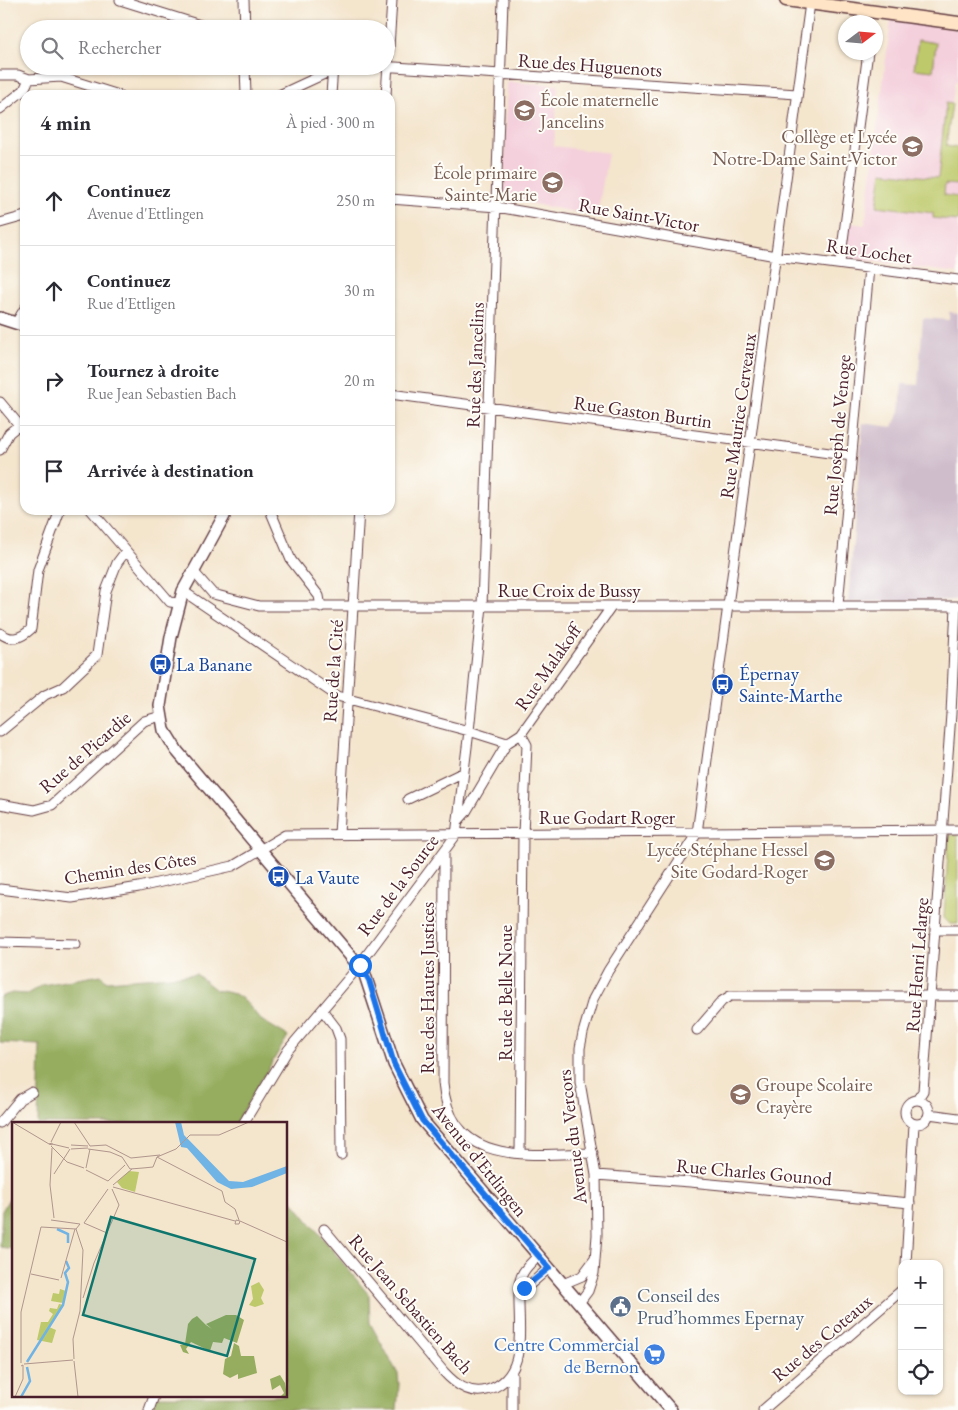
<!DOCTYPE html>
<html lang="fr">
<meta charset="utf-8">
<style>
body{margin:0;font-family:"EB Garamond",serif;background:#f7f7f7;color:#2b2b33}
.controls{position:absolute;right:15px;bottom:15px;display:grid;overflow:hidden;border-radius:10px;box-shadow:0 1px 4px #0004}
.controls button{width:45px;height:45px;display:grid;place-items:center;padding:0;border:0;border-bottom:1px solid #e1e1e2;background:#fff;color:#2b2b33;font:25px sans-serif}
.compass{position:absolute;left:838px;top:15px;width:45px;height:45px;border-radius:50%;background:#fff;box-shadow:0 1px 4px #0004;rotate:74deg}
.stop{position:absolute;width:15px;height:15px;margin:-11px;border:4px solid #1a73e8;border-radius:50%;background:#fff}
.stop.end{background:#1a73e8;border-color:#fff;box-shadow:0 1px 5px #0008}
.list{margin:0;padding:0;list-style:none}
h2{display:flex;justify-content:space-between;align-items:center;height:65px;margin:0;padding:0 20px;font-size:21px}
h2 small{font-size:16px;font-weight:400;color:#7c7c81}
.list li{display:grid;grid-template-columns:32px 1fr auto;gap:15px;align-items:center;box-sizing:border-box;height:90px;padding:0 20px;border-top:1px solid #e1e1e2}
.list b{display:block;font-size:19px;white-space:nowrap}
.list p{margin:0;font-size:16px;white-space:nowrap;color:#7c7c81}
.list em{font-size:16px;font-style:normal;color:#7c7c81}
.icon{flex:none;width:28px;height:28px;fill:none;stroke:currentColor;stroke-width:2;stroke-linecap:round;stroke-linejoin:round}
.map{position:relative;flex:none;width:958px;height:1410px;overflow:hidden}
.search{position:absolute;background:#fff;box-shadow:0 1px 4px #0004;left:20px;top:20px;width:375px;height:55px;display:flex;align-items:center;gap:12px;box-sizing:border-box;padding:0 18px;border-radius:28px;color:#7c7c81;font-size:19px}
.panel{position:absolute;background:#fff;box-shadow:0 1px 4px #0004;left:20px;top:90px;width:375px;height:425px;border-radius:15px}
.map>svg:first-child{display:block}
</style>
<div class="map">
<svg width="958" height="1410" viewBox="0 0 958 1410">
<rect width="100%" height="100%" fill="#fdfcf7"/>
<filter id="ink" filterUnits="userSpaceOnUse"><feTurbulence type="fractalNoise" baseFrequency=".02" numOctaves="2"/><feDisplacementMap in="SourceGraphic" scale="10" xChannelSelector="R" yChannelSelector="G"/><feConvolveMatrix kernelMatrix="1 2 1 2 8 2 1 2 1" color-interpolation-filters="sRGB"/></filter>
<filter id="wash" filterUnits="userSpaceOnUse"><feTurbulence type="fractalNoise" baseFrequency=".0096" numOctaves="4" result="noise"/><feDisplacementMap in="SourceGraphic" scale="20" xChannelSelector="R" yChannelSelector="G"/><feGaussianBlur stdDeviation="1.12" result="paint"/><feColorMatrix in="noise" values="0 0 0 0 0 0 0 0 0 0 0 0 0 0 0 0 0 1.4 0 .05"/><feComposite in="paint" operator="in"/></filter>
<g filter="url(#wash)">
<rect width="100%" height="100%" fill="#f4e5cd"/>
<path fill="#f4cfdc" d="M 891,20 L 958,29 L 958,81 L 955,81 L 946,146 L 958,148 L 958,273 L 847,258 L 846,256 L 850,223 L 865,225 Z
M 509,82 L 558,85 L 554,146 L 608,153 L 597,216 L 506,199 L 504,196 L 507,84 Z"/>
<path fill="#d0bdcc" d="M 949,312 L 958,313 L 958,600 L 848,602 L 863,423 L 892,427 L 900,412 L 902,384 L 918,385 L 923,318 L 949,320 Z"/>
<path fill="#bdc96b" stroke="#84744b" d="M 918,40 L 936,43 L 933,71 L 914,69 Z
M 946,103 L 952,104 L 946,146 L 958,148 L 958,185 L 945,184 L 944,195 L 958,197 L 958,221 L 933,218 L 933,213 L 877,206 L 882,172 L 938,178 Z
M 949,835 L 958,835 L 958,924 L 950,924 L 944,918 Z"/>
<path fill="#96ad5f" stroke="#706645" d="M 196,974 L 216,990 L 235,994 L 244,1000 L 261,1020 L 288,1036 L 235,1124 L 38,1124 L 40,1045 L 0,1043 L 0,997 L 12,993 L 27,994 L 42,985 L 101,975 L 107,981 Z
M 14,1190 L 14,1249 L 0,1247 L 2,1211 Z
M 286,1193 L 369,1295 L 370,1323 L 398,1374 L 399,1384 L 397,1410 L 152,1410 L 156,1396 L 286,1396 Z"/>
</g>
<g filter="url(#ink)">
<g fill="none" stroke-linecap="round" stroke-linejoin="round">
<defs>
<path id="minor" d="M 120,0 L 213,29
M 244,0 L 245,29
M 245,66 L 246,95
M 380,66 L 797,94
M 0,75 L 18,75 L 29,79 L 61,77 L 119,95
M 279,95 L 333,70
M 331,95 L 333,66
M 386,95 L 392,0
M 0,109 L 24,90 L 29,79
M 390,199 L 497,207 L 776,256 L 958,280
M 0,223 L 25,216
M 840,263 L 868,52
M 16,323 L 25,308
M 390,394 L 852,456
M 0,402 L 25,432
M 0,450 L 9,433 L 19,425
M 91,510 L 170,602 L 178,603
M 270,510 L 291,560 L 319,596 L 321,607
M 193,571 L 213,594 L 259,606 L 958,606
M 183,591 L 337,696 L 469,731 L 482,606 L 503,0
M 838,605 L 869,268
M 0,633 C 12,642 21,638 31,629 L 38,570 L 60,510
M 0,732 L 45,695 L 63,687 L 97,655 L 106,591 L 117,563 L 126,551
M 408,799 L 464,772
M 0,804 L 34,810 L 52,805 L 144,721 L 161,716
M 458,821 L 466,812 L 507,743 L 521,734 L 612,606
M 339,834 L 359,510
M 444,854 L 443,1083 C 450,1168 530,1154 593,1153
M 0,889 L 72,898 L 139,887 L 233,866 L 285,835 L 958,830
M 936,930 L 958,930
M 0,942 L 76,944
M 323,1011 L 336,1028 L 340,1039 L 341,1155
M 697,1030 L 722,1001 L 730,996 L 958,996
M 917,1100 L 923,1091 L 951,714 L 956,606
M905 1112a12 12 0 1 1 24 0a12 12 0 1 1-24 0Z
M 929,1114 L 958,1118
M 0,1123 L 20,1099 L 32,1092
M 243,1124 L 288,1050 L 354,972 L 456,835 L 469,731 L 507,743
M 520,1153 L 523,834 L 527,745 L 521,734
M 596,1175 L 690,1182 L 910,1203
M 324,1229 L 444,1372 C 455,1384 469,1395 487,1390 C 529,1378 518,1327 519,1294
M 538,1256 C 525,1268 518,1275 519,1294 L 549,1268
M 906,1264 L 914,1124
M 563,1284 L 582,1276 L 594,1260
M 579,1303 L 588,1291 L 594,1273 L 597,1235 L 596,1175 L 580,1082 L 580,1048 L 583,1033 L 593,999 L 608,971 L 697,833 L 810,3
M 512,1374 L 512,1410
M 149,1410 L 154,1396
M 763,1410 L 902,1290"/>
<path id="tertiary" d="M 0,318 L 25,326
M 225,510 L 224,516 L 183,591 L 171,637 L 160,706 L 164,730 L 177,751 L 364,972 L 394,1064 L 422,1120 L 671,1410"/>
<path id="secondary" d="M 786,0 L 958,23"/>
</defs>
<use href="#minor" stroke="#643d43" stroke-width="11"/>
<use href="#tertiary" stroke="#643d43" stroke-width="14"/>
<use href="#secondary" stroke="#643d43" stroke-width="15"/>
<use href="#minor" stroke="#fff" stroke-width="9"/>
<use href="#tertiary" stroke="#fff" stroke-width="11"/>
<use href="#secondary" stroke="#ffe4c6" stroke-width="12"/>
</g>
</g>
<g fill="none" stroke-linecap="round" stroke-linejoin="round" filter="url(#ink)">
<path stroke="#1a73e8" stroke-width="6" d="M 360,965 L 369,980 L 394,1064 L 422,1120 L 549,1268 L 524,1288"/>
</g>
<defs>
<symbol id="school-disc" viewBox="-11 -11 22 22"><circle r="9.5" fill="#8d6e63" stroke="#fdfcf7"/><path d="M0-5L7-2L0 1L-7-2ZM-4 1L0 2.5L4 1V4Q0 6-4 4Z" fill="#fff"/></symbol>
<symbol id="bus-disc" viewBox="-11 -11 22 22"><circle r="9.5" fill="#1a4fb4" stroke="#fdfcf7"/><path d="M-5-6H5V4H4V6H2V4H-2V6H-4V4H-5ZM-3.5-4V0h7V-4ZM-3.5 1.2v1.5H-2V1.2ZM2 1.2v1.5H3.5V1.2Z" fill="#fff"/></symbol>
<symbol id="civic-disc" viewBox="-11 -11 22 22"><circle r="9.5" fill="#5c6f8a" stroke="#fdfcf7"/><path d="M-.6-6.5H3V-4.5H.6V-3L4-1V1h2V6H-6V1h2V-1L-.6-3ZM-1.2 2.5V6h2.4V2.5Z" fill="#fff"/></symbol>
<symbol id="supermarket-disc" viewBox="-11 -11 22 22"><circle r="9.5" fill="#3f7fe0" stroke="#fdfcf7"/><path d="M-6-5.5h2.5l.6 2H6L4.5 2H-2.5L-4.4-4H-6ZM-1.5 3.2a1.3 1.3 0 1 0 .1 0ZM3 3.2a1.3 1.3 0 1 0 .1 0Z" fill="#fff"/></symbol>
</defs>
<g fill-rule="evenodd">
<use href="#school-disc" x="512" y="98" width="25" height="25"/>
<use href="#school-disc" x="900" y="134" width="25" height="25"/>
<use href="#school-disc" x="540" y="170" width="25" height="25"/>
<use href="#bus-disc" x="148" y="652" width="25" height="25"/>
<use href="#bus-disc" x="710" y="672" width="25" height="25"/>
<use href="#school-disc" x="812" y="848" width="25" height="25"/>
<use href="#bus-disc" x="266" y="864" width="25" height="25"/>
<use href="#school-disc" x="728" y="1082" width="25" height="25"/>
<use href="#civic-disc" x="608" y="1294" width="25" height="25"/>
<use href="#supermarket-disc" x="642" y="1342" width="25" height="25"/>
</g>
<g text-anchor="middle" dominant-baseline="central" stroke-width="4" stroke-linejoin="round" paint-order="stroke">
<g font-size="19" fill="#4a1f2b" stroke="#fdfcf7">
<text transform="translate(590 65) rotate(4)">Rue des Huguenots</text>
<text transform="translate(639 215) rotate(10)">Rue Saint-Victor</text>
<text transform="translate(869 251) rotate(8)">Rue Lochet</text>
<text transform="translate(475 365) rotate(-88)">Rue des Jancelins</text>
<text transform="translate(643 412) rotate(8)">Rue Gaston Burtin</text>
<text transform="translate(738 416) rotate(-82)">Rue Maurice Cerveaux</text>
<text transform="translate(837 435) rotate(-85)">Rue Joseph de Venoge</text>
<text x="569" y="590">Rue Croix de Bussy</text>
<text transform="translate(548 667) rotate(-55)">Rue Malakoff</text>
<text transform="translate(333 671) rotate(-86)">Rue de la Cité</text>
<text transform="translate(85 752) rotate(-41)">Rue de Picardie</text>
<text x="607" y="817">Rue Godart Roger</text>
<text transform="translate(130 868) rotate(-9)">Chemin des Côtes</text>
<text transform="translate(398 885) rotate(-53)">Rue de la Source</text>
<text transform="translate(917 965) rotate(-86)">Rue Henri Lelarge</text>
<text transform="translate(427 988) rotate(-90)">Rue des Hautes Justices</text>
<text transform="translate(505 993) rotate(-90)">Rue de Belle Noue</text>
<text transform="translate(572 1137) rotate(-97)">Avenue du Vercors</text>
<text transform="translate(480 1160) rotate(51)">Avenue d'Ettlingen</text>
<text transform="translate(754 1172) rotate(5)">Rue Charles Gounod</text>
<text transform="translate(411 1304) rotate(49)">Rue Jean Sebastien Bach</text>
<text transform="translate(822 1338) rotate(-40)">Rue des Coteaux</text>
</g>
<g font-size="19" fill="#785e54" stroke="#fdfcf7" text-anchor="end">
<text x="540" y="99" text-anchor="start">École maternelle<tspan x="540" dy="22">Jancelins</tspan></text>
<text x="897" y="136">Collège et Lycée<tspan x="897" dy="22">Notre-Dame Saint-Victor</tspan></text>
<text x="537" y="172">École primaire<tspan x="537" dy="22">Sainte-Marie</tspan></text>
<text x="808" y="849">Lycée Stéphane Hessel<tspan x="808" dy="22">Site Godard-Roger</tspan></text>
<text x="756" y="1084" text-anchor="start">Groupe Scolaire<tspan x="756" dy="22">Crayère</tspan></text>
</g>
<g font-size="19" fill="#164399" stroke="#fdfcf7" text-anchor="start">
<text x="176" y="664">La Banane</text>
<text x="739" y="673">Épernay<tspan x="739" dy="22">Sainte-Marthe</tspan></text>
<text x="295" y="877">La Vaute</text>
</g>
<g font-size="19" fill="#4e5e75" stroke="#fdfcf7" text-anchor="start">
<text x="637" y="1295">Conseil des<tspan x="637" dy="22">Prud’hommes Epernay</tspan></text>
</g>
<g font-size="19" fill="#366cbe" stroke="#fdfcf7" text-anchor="end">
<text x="639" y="1344">Centre Commercial<tspan x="639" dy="22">de Bernon</tspan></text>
</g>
</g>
<g transform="translate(12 1122)">
<rect width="275" height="275" fill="#f4e5cd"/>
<path d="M 117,49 L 127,50 L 123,70 L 110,66 L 105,60 ZM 247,160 L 252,168 L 249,176 L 252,182 L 243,185 L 237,183 L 241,177 L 239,164 ZM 48,167 L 54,169 L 51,181 L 39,179 L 41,171 L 47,172 ZM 47,182 L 52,183 L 37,205 L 44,208 L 40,221 L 25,218 L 29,200 L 36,200 L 41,192 L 37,189 L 38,186 L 45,187 Z" fill="#bdc96b"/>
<path d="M 214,193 L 224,193 L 232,198 L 225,221 L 212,216 L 210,221 L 201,220 L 198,229 L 179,220 L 174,227 L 177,232 L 171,230 L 168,223 L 173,222 L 176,202 L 180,197 L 185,194 L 194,203 L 200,207 L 194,202 ZM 222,221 L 227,224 L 229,234 L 242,234 L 245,251 L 226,257 L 226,252 L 218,256 L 211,252 L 213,237 L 219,234 ZM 268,253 L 273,261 L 275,275 L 268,275 L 272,271 L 268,263 L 260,268 L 258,257 Z" fill="#96ad5f"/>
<path d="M 163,0 L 169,0 L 172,13 L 217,59 L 231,60 L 275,44 L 275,51 L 240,65 L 219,67 L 205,60 L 175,26 L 169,25 Z" fill="#70b3e5"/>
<path fill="none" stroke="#70b3e5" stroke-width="2.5" d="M 45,107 L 56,112 L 56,121M 15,240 L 51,183 L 56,160 L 53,151 L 57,146 L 54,139M 9,275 L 18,259 L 15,245"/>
<path fill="none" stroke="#b0968c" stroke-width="1" d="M 0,0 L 37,22 L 40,21 L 40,23 L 37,22M 62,0 L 78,24M 178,13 L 207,13 L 237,0M 39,20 L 49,0M 40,22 L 57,26M 59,23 L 76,24M 39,24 L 55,40 L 72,46M 78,24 L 94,23 L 119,36M 40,26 L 38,63 L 42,96M 59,27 L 76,26M 76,27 L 98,30 L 110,35 L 118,47 L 131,46 L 141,45 L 145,35 L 164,27 L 178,13M 145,35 L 210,69 L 213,80 L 223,87 L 227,98M 119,36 L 148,33M 74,46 L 78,27M 74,48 L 96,59M 42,52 L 58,27M 96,59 L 113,43M 101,63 L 120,47M 101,65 L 223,99M 100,67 L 107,83M 39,98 L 68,102M 224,98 L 228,99 L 227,102 L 223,102 ZM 228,99 L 275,120M 72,101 L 96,67M 72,101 L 95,111M 29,105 L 64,107 L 68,102M 19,152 L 47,158M 49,156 L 63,107M 71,176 L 82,141 L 107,83M 62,237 L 61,217 L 68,189 L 71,128 L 64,107M 62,239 L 66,275M 9,241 L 9,190 L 29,105M 12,242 L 61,238M 3,275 L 11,257 L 11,243 L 9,244"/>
<path fill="#0f766e" fill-opacity="0.15" stroke="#0f766e" stroke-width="2.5" d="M 99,95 L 243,137 L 215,234 L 71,193 Z"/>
<rect width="275" height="275" fill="none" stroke="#4a1f2b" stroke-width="2.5"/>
</g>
</svg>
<div class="controls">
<button>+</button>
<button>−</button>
<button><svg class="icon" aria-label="locate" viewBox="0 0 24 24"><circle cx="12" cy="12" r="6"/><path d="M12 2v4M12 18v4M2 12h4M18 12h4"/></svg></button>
</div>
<svg class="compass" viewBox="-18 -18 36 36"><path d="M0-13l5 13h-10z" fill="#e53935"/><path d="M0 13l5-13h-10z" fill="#7c7c81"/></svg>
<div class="stop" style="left:360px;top:965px"></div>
<div class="stop end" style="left:524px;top:1288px"></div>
<div class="search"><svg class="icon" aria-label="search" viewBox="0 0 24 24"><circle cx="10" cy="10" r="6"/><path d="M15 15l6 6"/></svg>Rechercher</div>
<section class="panel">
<h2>4 min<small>À pied · 300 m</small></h2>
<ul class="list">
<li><svg class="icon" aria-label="ahead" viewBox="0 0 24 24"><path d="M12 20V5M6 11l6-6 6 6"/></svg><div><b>Continuez</b><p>Avenue d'Ettlingen</p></div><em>250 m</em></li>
<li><svg class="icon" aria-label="ahead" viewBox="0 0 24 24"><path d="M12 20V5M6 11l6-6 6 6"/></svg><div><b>Continuez</b><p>Rue d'Ettligen</p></div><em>30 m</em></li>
<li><svg class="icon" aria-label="right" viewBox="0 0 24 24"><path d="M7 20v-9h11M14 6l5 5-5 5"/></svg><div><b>Tournez à droite</b><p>Rue Jean Sebastien Bach</p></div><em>20 m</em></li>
<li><svg class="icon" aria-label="arrive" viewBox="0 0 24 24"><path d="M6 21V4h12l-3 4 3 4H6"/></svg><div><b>Arrivée à destination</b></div></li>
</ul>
</section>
</div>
